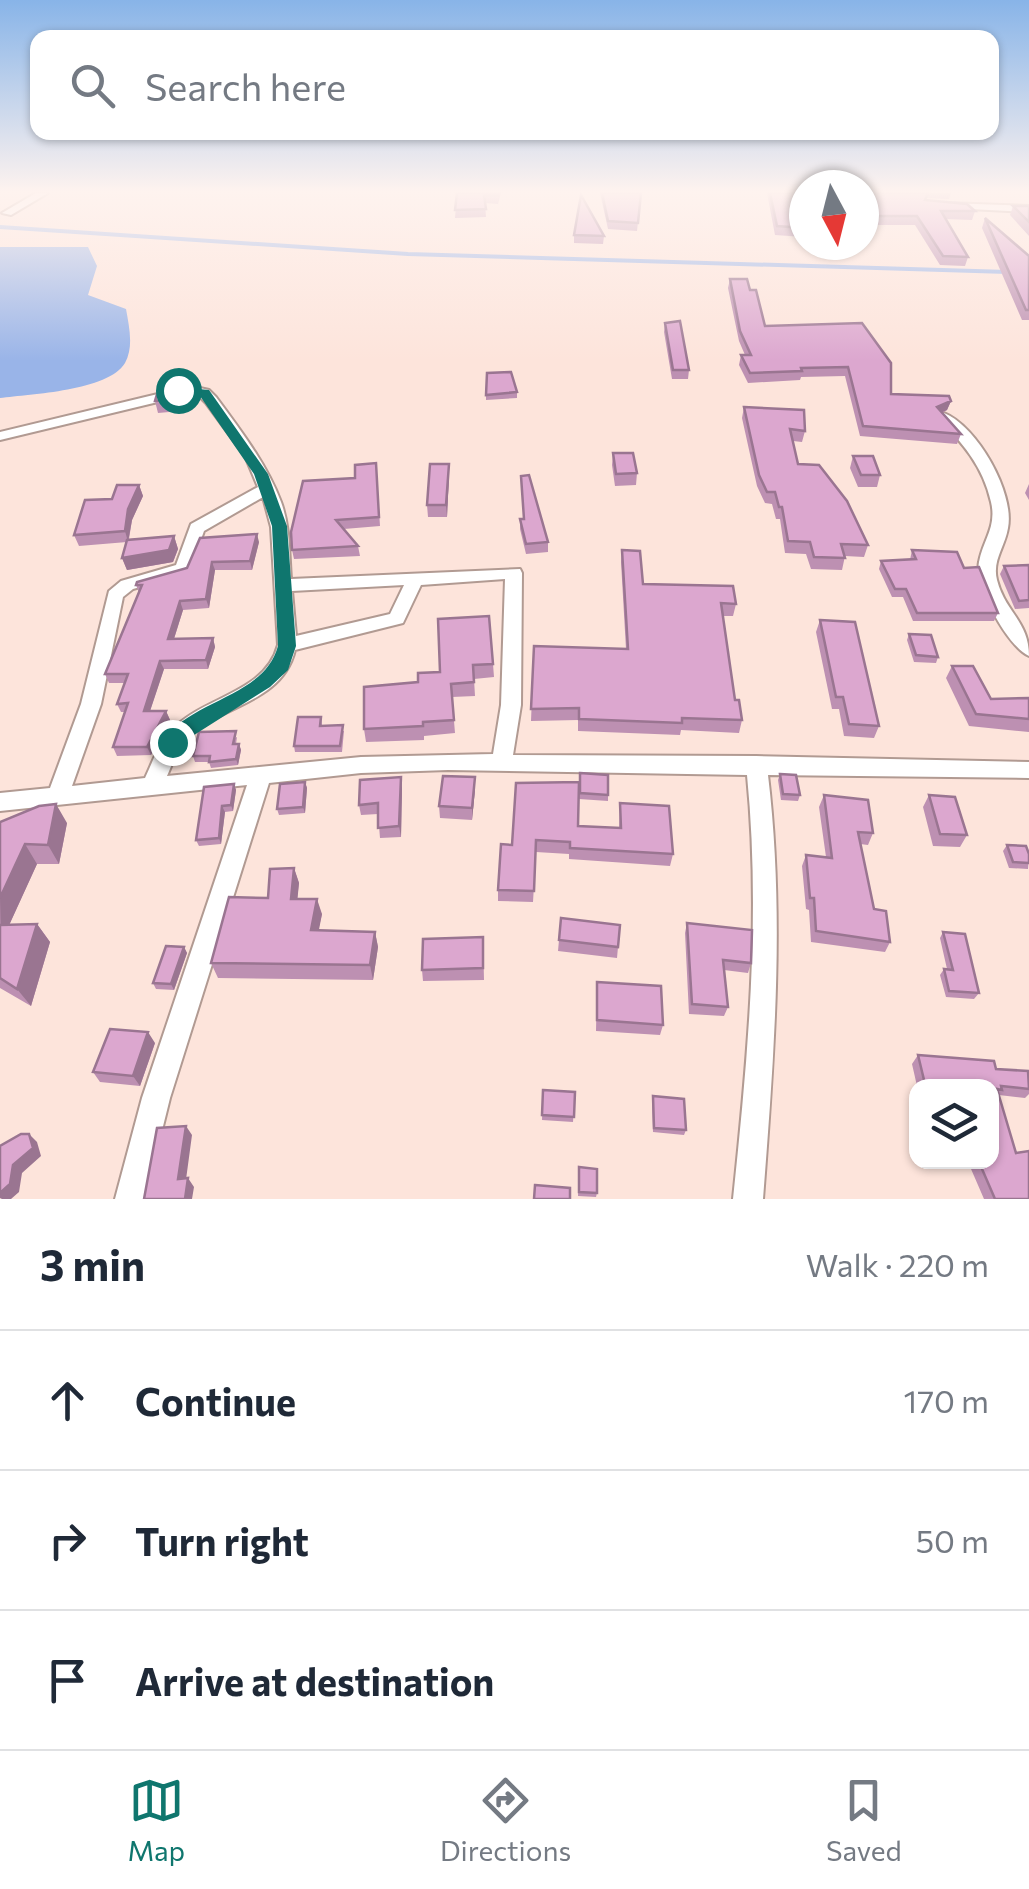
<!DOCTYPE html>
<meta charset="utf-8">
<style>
body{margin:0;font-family:Commissioner,sans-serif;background:#f2f2f3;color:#1f2937}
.controls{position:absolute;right:30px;bottom:30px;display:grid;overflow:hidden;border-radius:20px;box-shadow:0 2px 8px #0004}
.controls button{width:90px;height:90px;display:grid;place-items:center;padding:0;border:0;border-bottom:2px solid #e0e1e3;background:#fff;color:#1f2937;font:50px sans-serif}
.compass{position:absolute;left:789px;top:170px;width:90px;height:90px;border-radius:50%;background:#fff;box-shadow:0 2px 8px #0004;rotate:173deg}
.stop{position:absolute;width:30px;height:30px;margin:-22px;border:8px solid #0f766e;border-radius:50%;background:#fff}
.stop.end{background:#0f766e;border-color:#fff;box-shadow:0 2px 10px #0008}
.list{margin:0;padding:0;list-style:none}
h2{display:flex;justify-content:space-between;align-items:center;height:130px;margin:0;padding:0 40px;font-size:42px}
h2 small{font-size:32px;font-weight:400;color:#747a83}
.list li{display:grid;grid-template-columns:65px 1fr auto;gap:30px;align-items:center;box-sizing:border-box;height:140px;padding:0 40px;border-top:2px solid #e0e1e3}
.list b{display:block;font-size:38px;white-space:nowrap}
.list em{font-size:32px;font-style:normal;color:#747a83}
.icon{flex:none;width:55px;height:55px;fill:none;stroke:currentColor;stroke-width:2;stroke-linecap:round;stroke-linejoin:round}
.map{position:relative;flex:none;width:1029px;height:1199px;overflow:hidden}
.search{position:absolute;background:#fff;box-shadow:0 2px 8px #0004;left:30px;right:30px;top:30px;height:110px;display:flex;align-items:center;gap:25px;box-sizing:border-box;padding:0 35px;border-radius:20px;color:#747a83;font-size:38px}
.sheet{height:550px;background:#fff}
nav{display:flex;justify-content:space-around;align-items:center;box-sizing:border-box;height:140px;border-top:2px solid #e0e1e3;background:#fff;font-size:28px;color:#747a83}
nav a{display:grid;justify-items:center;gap:5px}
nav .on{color:#0f766e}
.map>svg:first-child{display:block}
</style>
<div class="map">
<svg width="1029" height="1199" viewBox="0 0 1029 1199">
<rect width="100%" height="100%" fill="#fde4db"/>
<path fill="#99b4e8" d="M 0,247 L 88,247 L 97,266 L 88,295 L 126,309 C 129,326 134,347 125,363 C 108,391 31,394 0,398 Z"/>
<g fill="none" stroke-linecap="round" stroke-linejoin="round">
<path stroke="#99b4e8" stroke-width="4" d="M 0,227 L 408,254 L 1008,272"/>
<defs>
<path id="minor" d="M 36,193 L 48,193 L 11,215 L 2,213 Z
M 947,203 L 1029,206 L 1029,212 L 950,208 L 947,207 Z
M 191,386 L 209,390 L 216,397 C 241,431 266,463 281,502 C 290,526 289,554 291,579 L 520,569 L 522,573 L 521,705 L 513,755 L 756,756 L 1029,762 L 1029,778 L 768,775 C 785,917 774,1057 763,1199 L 733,1199 C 748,1057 761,917 747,775 L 448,770 L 361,773 L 269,783 L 170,1098 L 145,1199 L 115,1199 L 142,1098 L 247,785 L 0,811 L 0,793 L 50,788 L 81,704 L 109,591 L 121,581 L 176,565 L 191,524 L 258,487 L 245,456 L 206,403 L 199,396 L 191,394 L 0,440 L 0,432 ZM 263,497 L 271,527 L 278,645 C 266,691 209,696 177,725 C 160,739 154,759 145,778 L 72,786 L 101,704 L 123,597 L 133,589 L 189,573 L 204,531 ZM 505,579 L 501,705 L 493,754 L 361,757 L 167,776 C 171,767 175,755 181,746 C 209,705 281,708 295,650 L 403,623 L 421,585 ZM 404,585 L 390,614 L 296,636 L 292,591 Z
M 944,413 C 977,426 1015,493 1008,528 C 1005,547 992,560 997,580 C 1005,612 1029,621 1029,656 C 1008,647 974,585 979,562 C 983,540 997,527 991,502 C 983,466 962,442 937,417 Z"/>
</defs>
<use href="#minor" stroke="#b19a92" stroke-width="4"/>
<use href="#minor" fill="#fff" fill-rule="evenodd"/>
</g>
<path fill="#bd90b2" d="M 457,193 L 501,193 L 498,204 L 485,203 L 486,217 L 455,218 Z
M 600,193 L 641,193 L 637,231 L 608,229 Z
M 767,193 L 804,193 L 804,237 L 775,235 Z
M 864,193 L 951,193 L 949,199 L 926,198 L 926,200 L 975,211 L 972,220 L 946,219 L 968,257 L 965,266 L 940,265 L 915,225 L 864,225 Z
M 1013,206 L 1029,206 L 1029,236 L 1010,215 Z
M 985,218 L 1029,256 L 1029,320 L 1022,320 L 982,228 Z
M 574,235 L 604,236 L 603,244 L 574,243 Z
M 730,279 L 750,290 L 765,326 L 862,323 L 891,394 L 951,401 L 947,410 L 942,413 L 961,434 L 957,444 L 860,436 L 845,376 L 801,377 L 800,380 L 748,383 L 739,365 L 741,355 L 745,355 L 739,341 L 728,288 Z
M 665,323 L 689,370 L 688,379 L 672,379 L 664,332 Z
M 517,392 L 517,398 L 486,400 L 486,395 Z
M 194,399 L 192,410 L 158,413 L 155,401 Z
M 744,407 L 805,431 L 802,442 L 793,441 L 798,464 L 868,545 L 864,557 L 845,556 L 842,570 L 811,569 L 806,554 L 785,553 L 780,519 L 776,519 L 772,504 L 765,503 L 757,486 L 742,418 Z
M 613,453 L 637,473 L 636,485 L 615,486 L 612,465 Z
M 853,456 L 880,475 L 877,487 L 858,487 L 850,468 Z
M 376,463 L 380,526 L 344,529 L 358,546 L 360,556 L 294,559 L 292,550 L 355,478 Z
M 449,476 L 447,517 L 428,517 L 427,505 Z
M 521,476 L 548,542 L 548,552 L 526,554 L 520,529 L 520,519 L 524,519 Z
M 1029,484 L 1029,500 L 1025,493 Z
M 139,485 L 143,496 L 132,520 L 129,539 L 174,536 L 178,549 L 173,562 L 127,570 L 122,558 L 127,542 L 79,546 L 74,535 L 112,499 Z
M 259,542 L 252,570 L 215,570 L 209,608 L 183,610 L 174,639 L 213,638 L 215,647 L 208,669 L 164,669 L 150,711 L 166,711 L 170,720 L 151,755 L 117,756 L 113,747 L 125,712 L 121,712 L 117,704 L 125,683 L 109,683 L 105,674 L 139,593 L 136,585 Z
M 622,550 L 643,584 L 736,604 L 733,616 L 722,616 L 735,700 L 742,720 L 739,733 L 681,730 L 680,735 L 578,731 L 578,720 L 531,721 L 534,646 L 626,649 L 621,562 Z
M 912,550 L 964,568 L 998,613 L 994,621 L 913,621 L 903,597 L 892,597 L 879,569 L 881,561 L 910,560 Z
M 1029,565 L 1029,608 L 1015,609 L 1000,574 L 1004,566 Z
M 438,619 L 493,664 L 494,677 L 474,679 L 475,696 L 452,697 L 455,733 L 424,736 L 424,740 L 366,742 L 364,729 L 418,682 L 440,672 Z
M 820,620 L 879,726 L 874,738 L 844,736 L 839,709 L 832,709 L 816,632 Z
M 909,634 L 938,657 L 936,663 L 914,662 L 907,640 Z
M 952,666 L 991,699 L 1029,698 L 1029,732 L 969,726 L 946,678 Z
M 321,717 L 322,725 L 344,731 L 342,752 L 295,752 L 294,746 Z
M 237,737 L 236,744 L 239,744 L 241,750 L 238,765 L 211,768 L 209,762 L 195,762 L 193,756 Z
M 580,773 L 608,795 L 608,801 L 579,799 Z
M 780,774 L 800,795 L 798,801 L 781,800 L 778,780 Z
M 305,782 L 307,788 L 305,813 L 279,815 L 277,809 Z
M 234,784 L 236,790 L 233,811 L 225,812 L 221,844 L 199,846 L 196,840 Z
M 402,788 L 401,837 L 380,838 L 378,814 L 361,815 L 359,805 Z
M 475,789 L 472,820 L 440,818 L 439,806 Z
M 824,795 L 873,833 L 868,845 L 860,844 L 874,909 L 890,942 L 885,952 L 811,942 L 809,910 L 806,909 L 802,866 L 806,855 L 826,857 L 819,807 Z
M 929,795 L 967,835 L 960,847 L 933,846 L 923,807 Z
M 620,803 L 673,854 L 670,866 L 569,859 L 569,854 L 536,852 L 533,902 L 498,901 L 498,890 L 512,845 L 578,826 L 619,828 Z
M 0,822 L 67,823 L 59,864 L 37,864 L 9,925 L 37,924 L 50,942 L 31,1006 L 0,988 Z
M 1007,845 L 1029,854 L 1028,869 L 1009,868 L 1003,851 Z
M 294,868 L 299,883 L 297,899 L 322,914 L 318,931 L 375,932 L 378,947 L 373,980 L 218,978 L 211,963 Z
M 561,918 L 618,947 L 617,958 L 558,951 Z
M 687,923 L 751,963 L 748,973 L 724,970 L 728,1007 L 724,1016 L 689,1014 L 685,933 Z
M 943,932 L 979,993 L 974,999 L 946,997 L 940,975 L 944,969 L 947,969 L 940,938 Z
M 483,937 L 484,980 L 423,981 L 422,970 Z
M 184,947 L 187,953 L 174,990 L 156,989 L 153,983 Z
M 597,982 L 663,1025 L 660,1035 L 596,1031 Z
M 155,1043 L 140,1086 L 100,1082 L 93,1072 Z
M 918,1055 L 1029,1074 L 1029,1094 L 1025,1098 L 999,1095 L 1029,1199 L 984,1199 L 968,1162 L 992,1162 L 992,1086 L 917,1086 L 912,1064 Z
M 543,1090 L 575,1092 L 573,1122 L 542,1120 Z
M 653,1096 L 686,1130 L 684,1135 L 653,1132 L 652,1101 Z
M 579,1167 L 597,1193 L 596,1197 L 578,1196 Z"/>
<path fill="#9a7591" d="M 191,387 L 194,399 L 192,410 L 189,399 Z
M 951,401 L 947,410 L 933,416 L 937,407 Z
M 449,464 L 449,476 L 447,517 L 446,505 Z
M 139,485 L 143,496 L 132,520 L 128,542 L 125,531 L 128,509 Z
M 257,534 L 259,542 L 252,570 L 250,561 Z
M 174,536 L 178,549 L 173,562 L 127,570 L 122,558 Z
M 212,562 L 215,570 L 209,608 L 206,599 Z
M 180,601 L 183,610 L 171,648 L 168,639 Z
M 213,638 L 215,647 L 208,669 L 206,660 Z
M 160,661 L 164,669 L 147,720 L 144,711 Z
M 166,711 L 170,720 L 151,755 L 147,747 Z
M 239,744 L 241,750 L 238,765 L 236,759 Z
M 401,777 L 402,788 L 401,837 L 399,826 Z
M 475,777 L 475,789 L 472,820 L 472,808 Z
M 305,782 L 307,788 L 305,813 L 303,807 Z
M 234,784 L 236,790 L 233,811 L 231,805 Z
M 56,804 L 67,823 L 59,864 L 48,845 Z
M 222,806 L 225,812 L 221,844 L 219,838 Z
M 25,844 L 37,864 L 1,943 L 0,898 Z
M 294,868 L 299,883 L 296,914 L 291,899 Z
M 317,899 L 322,914 L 316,945 L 311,930 Z
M 37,924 L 50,942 L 31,1006 L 17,989 Z
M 375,932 L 378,947 L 373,980 L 370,965 Z
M 184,947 L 187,953 L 174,990 L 171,984 Z
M 148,1032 L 155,1043 L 140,1086 L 133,1076 Z
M 186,1126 L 192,1135 L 185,1187 L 178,1179 Z
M 29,1134 L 37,1142 L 41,1156 L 22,1173 L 19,1192 L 11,1199 L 2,1199 L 0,1198 L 0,1193 Z
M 188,1178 L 194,1187 L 192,1199 L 185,1199 Z"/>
<path fill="#dca7cf" stroke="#9a7591" stroke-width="2.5" d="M 457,193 L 499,193 L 498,195 L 484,195 L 486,209 L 455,210 Z
M 602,193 L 641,193 L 638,223 L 608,221 Z
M 770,193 L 804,193 L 804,228 L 777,226 Z
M 864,193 L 928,193 L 925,200 L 967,204 L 975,211 L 941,211 L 968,257 L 943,256 L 917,216 L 864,216 Z
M 581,195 L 604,236 L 574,235 Z
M 1013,206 L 1029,206 L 1029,222 Z
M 985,218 L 1029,256 L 1029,310 L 1026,310 Z
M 730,279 L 747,279 L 750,290 L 756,290 L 765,326 L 862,323 L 891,363 L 891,394 L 949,396 L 951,401 L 937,407 L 961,434 L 863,426 L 848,367 L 801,368 L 802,371 L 750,373 L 741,355 L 751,355 L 740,331 Z
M 680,321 L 689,370 L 673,370 L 665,323 Z
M 511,372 L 517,392 L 486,395 L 487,373 Z
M 191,387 L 189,399 L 155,401 L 157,394 Z
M 744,407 L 804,410 L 805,431 L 790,429 L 798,464 L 819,465 L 847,501 L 868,545 L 841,544 L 845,558 L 814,557 L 810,542 L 788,541 L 782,507 L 779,507 L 775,492 L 767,492 L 759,475 Z
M 613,453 L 633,453 L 637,473 L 616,474 Z
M 853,456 L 873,456 L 880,475 L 861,475 Z
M 376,463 L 379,517 L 336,520 L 358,546 L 292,550 L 291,532 L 303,481 L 355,478 L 355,465 Z
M 430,464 L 449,464 L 446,505 L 427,505 Z
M 529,475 L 548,542 L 526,544 L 520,519 L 524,519 L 521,476 Z
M 117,485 L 139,485 L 128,509 L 125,531 L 74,535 L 85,500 L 112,499 Z
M 257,534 L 250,561 L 212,562 L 206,599 L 180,601 L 168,639 L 213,638 L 206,660 L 160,661 L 144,711 L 166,711 L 147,747 L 113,747 L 128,703 L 117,704 L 128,674 L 105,674 L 142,585 L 136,585 L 137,582 L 187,568 L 200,538 Z
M 174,536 L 169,550 L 122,558 L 127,540 Z
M 622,550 L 640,551 L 643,584 L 733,586 L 736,604 L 721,603 L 735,700 L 739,700 L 742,720 L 682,718 L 682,723 L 579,719 L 579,708 L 531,709 L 534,646 L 628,649 Z
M 912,550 L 957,552 L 964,568 L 979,567 L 998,613 L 917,613 L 906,589 L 895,589 L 881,561 L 916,559 Z
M 1029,565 L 1029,600 L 1019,601 L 1004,566 Z
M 489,616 L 493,664 L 473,665 L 474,682 L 451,684 L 454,720 L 423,722 L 423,726 L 364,729 L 364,687 L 418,682 L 418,673 L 440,672 L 438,619 Z
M 820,620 L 855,622 L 879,726 L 849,724 L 843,697 L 836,697 Z
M 909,634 L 931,635 L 938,657 L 916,655 Z
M 952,666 L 973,666 L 991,699 L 1029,698 L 1029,719 L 976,714 Z
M 298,717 L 321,717 L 320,726 L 343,725 L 340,746 L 294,746 Z
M 236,731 L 233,744 L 239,744 L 236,759 L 209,762 L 210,756 L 193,756 L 199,732 Z
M 580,773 L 608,775 L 608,795 L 580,793 Z
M 780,774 L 796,775 L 800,795 L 783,794 Z
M 443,776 L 475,777 L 472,808 L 439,806 Z
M 401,777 L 399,826 L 378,828 L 378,803 L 359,805 L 360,780 Z
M 305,782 L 303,807 L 277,809 L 280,784 Z
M 579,782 L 578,826 L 621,828 L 620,803 L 669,806 L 673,854 L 570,848 L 570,842 L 536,840 L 534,891 L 498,890 L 501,844 L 512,845 L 516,783 Z
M 234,784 L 231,805 L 222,806 L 219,838 L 196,840 L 204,787 Z
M 824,795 L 868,800 L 873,833 L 858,832 L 874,909 L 886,911 L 890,942 L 816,931 L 814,898 L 810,898 L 806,855 L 832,858 Z
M 929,795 L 955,797 L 967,835 L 940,834 Z
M 56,804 L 48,845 L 25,844 L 0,898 L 0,822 L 39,806 Z
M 1007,845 L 1026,846 L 1029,854 L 1029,863 L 1013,862 Z
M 294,868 L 291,899 L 317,899 L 311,930 L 375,932 L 370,965 L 211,963 L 229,897 L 268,898 L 270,869 Z
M 561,918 L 620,925 L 618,947 L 559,940 Z
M 687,923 L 752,930 L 751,963 L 723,960 L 728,1007 L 692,1004 Z
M 37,924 L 17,989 L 0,978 L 0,925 Z
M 943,932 L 965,934 L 979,993 L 949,991 L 944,969 L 953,970 Z
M 483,937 L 483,968 L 422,970 L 423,939 Z
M 166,946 L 184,947 L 171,984 L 153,983 Z
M 597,982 L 661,986 L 663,1025 L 597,1020 Z
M 110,1029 L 148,1032 L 133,1076 L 93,1072 Z
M 918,1055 L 994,1061 L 996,1069 L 1028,1071 L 1029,1089 L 1001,1086 L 1002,1090 L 997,1089 L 1016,1153 L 1029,1151 L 1029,1199 L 995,1199 L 979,1162 L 992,1162 L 992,1086 L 953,1086 L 925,1084 Z
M 543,1090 L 575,1092 L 574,1117 L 542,1115 Z
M 653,1096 L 684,1099 L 686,1130 L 654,1128 Z
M 186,1126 L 178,1179 L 188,1178 L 185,1199 L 144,1199 L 157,1128 Z
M 21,1134 L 29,1134 L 33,1148 L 13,1165 L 10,1184 L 0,1193 L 0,1146 Z
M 579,1167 L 597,1169 L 597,1193 L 579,1192 Z
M 535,1185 L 570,1188 L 570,1199 L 534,1199 Z"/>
<linearGradient id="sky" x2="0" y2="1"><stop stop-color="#88b4e8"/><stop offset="0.53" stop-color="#fef3ef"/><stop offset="1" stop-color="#fef3ef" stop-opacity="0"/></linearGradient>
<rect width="1029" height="361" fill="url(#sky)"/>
<path fill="#0f766e" d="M 178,387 L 209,390 L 268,474 L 287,526 L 296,646 L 288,670 L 270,687 L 172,749 L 162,742 C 190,699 264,698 278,646 L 272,526 L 254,474 L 200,396 L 174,393 Z"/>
</svg>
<div class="controls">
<button><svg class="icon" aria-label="layers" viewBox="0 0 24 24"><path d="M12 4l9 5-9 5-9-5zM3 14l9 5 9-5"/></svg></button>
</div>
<svg class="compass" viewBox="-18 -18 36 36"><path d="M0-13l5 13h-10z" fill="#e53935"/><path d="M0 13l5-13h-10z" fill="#747a83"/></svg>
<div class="stop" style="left:178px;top:390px"></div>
<div class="stop end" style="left:172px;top:742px"></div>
<div class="search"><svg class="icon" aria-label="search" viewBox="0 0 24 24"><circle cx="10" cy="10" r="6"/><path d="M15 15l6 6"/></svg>Search here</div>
</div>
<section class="sheet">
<h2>3 min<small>Walk · 220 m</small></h2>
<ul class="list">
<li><svg class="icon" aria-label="ahead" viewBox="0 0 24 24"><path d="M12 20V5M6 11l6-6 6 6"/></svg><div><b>Continue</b></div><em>170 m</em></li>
<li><svg class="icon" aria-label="right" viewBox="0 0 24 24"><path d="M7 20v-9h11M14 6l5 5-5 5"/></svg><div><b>Turn right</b></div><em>50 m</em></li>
<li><svg class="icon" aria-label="arrive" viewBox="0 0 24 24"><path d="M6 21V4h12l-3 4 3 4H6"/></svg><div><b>Arrive at destination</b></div></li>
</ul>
</section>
<nav>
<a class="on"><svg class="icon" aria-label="map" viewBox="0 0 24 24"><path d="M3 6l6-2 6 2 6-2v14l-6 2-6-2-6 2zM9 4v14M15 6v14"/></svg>Map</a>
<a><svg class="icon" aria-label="directions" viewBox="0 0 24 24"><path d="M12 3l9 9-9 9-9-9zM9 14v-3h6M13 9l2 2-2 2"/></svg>Directions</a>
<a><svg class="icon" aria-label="saved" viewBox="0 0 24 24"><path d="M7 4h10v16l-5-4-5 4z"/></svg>Saved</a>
</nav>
